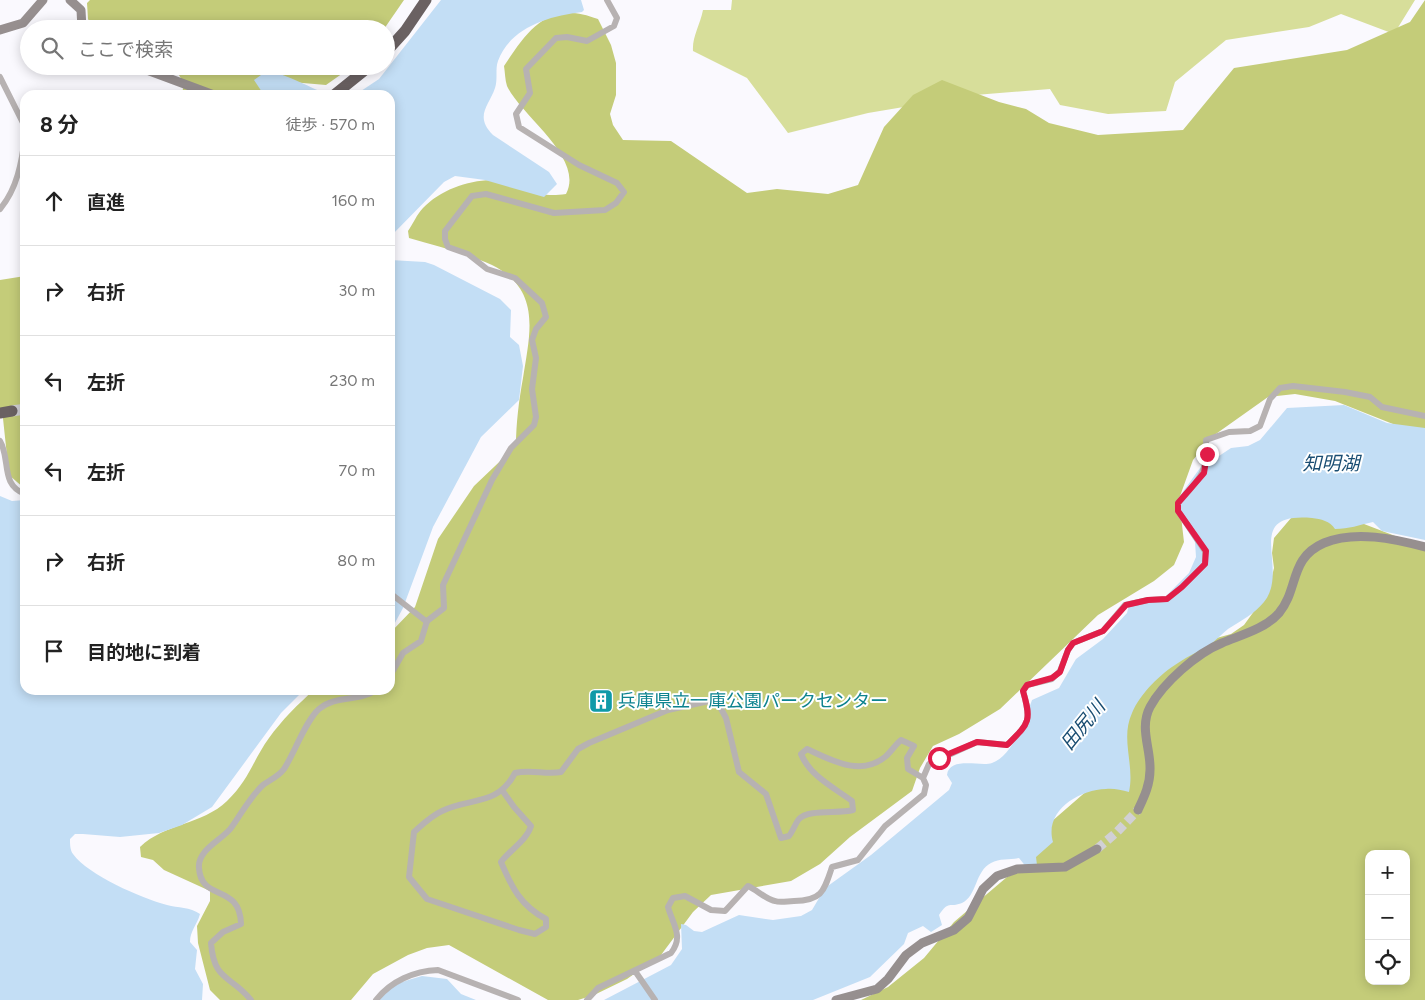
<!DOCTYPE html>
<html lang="ja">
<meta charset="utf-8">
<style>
body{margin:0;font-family:Figtree,"Noto Sans JP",sans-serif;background:#f2f2f2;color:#222}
.controls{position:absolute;right:15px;bottom:15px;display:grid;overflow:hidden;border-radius:10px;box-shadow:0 2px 12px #0003}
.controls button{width:45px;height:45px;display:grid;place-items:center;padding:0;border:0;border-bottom:1px solid #e0e0e0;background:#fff;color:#222;font:25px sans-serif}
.stop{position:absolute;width:15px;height:15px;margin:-11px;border:4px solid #e11d48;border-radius:50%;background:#fff}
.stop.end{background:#e11d48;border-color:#fff;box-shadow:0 1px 5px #0008}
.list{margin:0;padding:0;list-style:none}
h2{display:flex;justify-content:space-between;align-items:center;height:65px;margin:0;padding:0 20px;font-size:21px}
h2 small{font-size:16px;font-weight:400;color:#767676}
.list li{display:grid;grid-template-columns:32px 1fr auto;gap:15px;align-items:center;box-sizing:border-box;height:90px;padding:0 20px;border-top:1px solid #e0e0e0}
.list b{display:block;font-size:19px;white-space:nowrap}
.list em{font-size:16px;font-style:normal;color:#767676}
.icon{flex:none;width:28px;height:28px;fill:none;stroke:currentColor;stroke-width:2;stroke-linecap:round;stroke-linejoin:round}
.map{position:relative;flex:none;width:1425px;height:1000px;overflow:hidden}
.search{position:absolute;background:#fff;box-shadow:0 2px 12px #0003;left:20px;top:20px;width:375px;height:55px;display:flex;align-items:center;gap:12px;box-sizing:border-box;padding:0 18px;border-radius:28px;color:#767676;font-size:19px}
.panel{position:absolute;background:#fff;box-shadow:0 2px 12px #0003;left:20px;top:90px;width:375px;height:605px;border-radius:15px}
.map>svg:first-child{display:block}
</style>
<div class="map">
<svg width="1425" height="1000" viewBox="0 0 1425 1000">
<rect width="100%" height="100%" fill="#faf9fe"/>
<path fill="#d7de9a" d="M 732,0 L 1415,0 L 1394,34 L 1341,14 L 1309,27 L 1226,40 L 1175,82 L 1166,111 L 1108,114 L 1060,105 L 1050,89 L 975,95 L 868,113 L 788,133 L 747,78 L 693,51 C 692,37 700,25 703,10 L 731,10 Z"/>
<path fill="#c4cc79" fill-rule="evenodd" d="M 90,0 L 404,0 L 384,29 L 93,29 L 88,19 L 87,3 Z
M 1425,0 L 1425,433 L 1403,428 L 1335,401 L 1295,394 L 1268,397 L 1213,436 L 1193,460 L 1179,499 L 1184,542 L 1174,565 L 1154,581 L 1098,615 L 1000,709 L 959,734 L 933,746 L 920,768 L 912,791 L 850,837 L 820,864 L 791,881 L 711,895 L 693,912 L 661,955 L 627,979 L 594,995 L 578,1000 L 548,1000 L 449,945 L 427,948 L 408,955 L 373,974 L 351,1000 L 220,1000 L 210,990 L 198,943 L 197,926 L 210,901 L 210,891 L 164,870 L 153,860 L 141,857 L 140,847 C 165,823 202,825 227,801 C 249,780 253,760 269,738 C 282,720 298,704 314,690 L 390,690 L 390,633 L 415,607 L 438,539 L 474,486 L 516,446 C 516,423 519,400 523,378 C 530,333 542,290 492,265 C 466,253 436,246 409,238 L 408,231 C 413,224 417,214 423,208 C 442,188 476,177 502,181 C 528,185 533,199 566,194 C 585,158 521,116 507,86 C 505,80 505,72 504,66 C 529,28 549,0 598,19 L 611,45 L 616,63 L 616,95 L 610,114 L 613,125 L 623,140 L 671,141 L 747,193 L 777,189 L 828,194 L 858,185 L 884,127 L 913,95 L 942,80 L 999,102 L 1026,109 L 1049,123 L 1098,135 L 1183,130 L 1234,68 L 1347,50 L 1410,22 Z
M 171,66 L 353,66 L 326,85 L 280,81 L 264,95 L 182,95 C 185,82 181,76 171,66 Z
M 25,276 L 25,489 L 9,475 L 2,409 L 0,409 L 0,280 Z
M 1297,511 L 1338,514 L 1416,544 L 1425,545 L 1425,1000 L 861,1000 L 888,987 L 924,958 L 954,922 L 1007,877 L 1027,868 L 1051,822 L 1112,769 L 1133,706 L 1165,666 L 1213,639 L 1231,634 L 1244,625 L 1268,592 L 1274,568 L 1272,553 L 1274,538 ZM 1369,854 L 1406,854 L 1406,981 L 1369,981 Z"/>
<path fill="#c3def5" d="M 441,0 L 581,0 L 584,10 L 582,12 C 548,16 510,28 498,61 C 495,69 498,79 495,88 C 489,106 474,116 493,135 L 549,172 L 557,184 L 544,197 L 485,180 L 455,176 L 444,182 L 390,237 L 390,95 L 355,95 L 379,79 Z
M 270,72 C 287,74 312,89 330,95 L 264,95 L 254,80 L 261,75 Z
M 390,260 L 425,262 L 434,265 L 500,299 L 511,310 L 510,337 L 519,345 L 523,366 L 519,400 L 481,437 L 433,527 L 403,608 L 390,632 L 390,387 L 393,379 L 390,374 Z
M 1344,405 L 1387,423 L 1425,428 L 1425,540 L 1382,531 L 1373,522 C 1359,525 1349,529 1335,529 C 1330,521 1321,519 1312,518 C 1240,512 1291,568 1264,602 C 1254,614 1241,621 1228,629 C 1222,634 1217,639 1211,644 C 1200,651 1188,656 1178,663 C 1160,674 1140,694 1132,713 C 1120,739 1135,765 1129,792 C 1121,790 1113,788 1106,789 C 1078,790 1044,811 1053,842 L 1036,857 L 1037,865 L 1027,868 L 1019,858 C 1010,860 1000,858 991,863 C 975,871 977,896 962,903 C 949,908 949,900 939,915 L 942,925 L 931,932 L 923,926 L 908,933 L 904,944 L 870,977 L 813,1000 L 604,1000 L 671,965 L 682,949 L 681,924 L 686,925 L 694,931 L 702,932 L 739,915 L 773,920 L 801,916 L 812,910 L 825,888 L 871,855 L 949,790 L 952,783 L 947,775 C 949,756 981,767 992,763 C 1012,757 1026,718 1032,700 L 1059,688 L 1076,659 L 1103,639 L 1127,613 L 1129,605 L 1164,598 L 1189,573 L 1196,557 L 1195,542 L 1175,511 L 1177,500 L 1200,468 L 1211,464 L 1216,458 L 1231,448 L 1248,446 L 1260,440 L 1287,408 Z
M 0,496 L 12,501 L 25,500 L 25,690 L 309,690 L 303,691 L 281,713 L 212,807 L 182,825 L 159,833 L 120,837 L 83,834 L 75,834 L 70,839 C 70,844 70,850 73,854 C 88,875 141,898 167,905 C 178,908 190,907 200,914 C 197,925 190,931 190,942 L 197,950 L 195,969 L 203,984 L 202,1000 L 0,1000 Z
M 422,976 L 447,979 L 461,994 L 476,1000 L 373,1000 C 387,987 403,981 422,976 Z"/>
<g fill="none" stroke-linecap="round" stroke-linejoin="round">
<path stroke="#d1d0d5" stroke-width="9" stroke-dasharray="9 4.5" stroke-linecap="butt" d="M 1097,849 L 1117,832 L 1138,810"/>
<path stroke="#d1d0d5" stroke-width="11" stroke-dasharray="11 5.5" stroke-linecap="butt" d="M 12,411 L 25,409"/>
<path stroke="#b7b2b2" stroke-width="6" d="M 0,77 L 25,127
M 0,209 C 17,189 22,162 25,136
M 0,441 C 11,460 0,485 25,494
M 390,593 L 427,622
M 390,676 L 403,653 L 421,641 L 427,621 L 444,608 L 443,585 L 492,480 L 511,448 L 534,425 L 536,417 L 532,389 L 536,358 L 532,340 L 536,329 L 546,317 L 542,303 L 515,278 L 487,269 L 468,254 L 448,247 L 445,239 L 445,231 L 472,196 L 486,194 L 554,213 L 605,210 L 616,203 L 624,192 L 617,183 L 579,165 L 519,127 L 516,114 L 530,93 L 526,69 L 556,38 L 567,37 L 587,41 L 614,26 L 617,18 L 607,0
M 502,790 L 514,807 L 531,826 C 527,840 510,850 501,862 C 512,888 521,906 546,919 L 546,927 L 535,934 L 519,930 L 427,899 L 409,877 L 414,832 C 423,824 431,816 442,811 C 470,797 497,807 515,773 C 531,769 546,775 561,772 L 578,749 L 589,743 L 668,710 L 709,701 L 719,705 L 726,718 L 739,772 L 766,794 L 781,838 L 789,836 C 793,831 795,824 799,819 C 808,809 839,814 853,810 L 852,801 C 833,787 810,776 801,754 L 807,749 C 831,760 860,777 885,757 C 891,752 895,745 901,740 L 914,746 L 907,758 L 908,769 L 923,778
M 635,971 L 655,1000
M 251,1000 C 231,975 214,982 211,943 L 223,932 L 241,924 C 240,883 201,902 199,868 C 197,850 222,840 231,828 C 242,813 249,798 263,785 C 270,780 279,776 284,769 C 294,754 306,720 319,709 C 335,695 359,702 376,690
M 376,1000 C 391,981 414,971 438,970 L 518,1000
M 587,1000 L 598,988 L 671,953 C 684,936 673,925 668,907 L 673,898 L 685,896 L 711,910 L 725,911 L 748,886 C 757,890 767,900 775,901 C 780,903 788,901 794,901 C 822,901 824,891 832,867 L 858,860 L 885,826 L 924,794 L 926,785 L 923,778 L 929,764 L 977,742 L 1007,745 C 1029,723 1032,722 1023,691 L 1027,685 L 1052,679 L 1060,671 L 1068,650 L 1073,643 L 1103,631 L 1125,605 L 1148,600 L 1167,599 L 1182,587 L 1205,564 L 1205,551 L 1178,511 L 1178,503 C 1199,479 1208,474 1206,440 L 1229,432 L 1250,431 L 1260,426 L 1270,399 L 1280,388 L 1293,386 L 1345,392 L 1370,397 L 1382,407 L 1425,416"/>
<path stroke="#968f8f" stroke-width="9" d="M 70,0 L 81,10 L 82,29
M 0,30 L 23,23 L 43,0
M 136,66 L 214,95
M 1138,810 C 1144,797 1150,785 1150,770 C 1151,749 1139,728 1150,707 C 1163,683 1197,653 1222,643 C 1241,635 1265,629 1279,613 C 1299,589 1289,558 1324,543 C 1355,530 1395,539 1425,547
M 836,1000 L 877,989 L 888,979 L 906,955 L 922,943 L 954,930 L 968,918 L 983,889 L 997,876 L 1017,869 L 1065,867 L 1097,849"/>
<path stroke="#6a6162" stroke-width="11" d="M 386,52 L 405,31 L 426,0
M 334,95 L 370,66
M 0,413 L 12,411"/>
</g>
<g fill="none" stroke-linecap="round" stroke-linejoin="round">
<path stroke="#e11d48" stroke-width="6" d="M 939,758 L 977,742 L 1007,745 C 1029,723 1032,722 1023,691 L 1027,685 L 1052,678 L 1060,672 L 1068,650 L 1073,643 L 1103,631 L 1126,605 L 1148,600 L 1167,599 L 1182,587 L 1205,564 L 1206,551 L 1178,511 L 1178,503 L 1204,473 L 1207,454"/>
</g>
<defs>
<symbol id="building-square" viewBox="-11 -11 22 22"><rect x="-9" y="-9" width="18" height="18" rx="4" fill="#0f9aa8" stroke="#fff"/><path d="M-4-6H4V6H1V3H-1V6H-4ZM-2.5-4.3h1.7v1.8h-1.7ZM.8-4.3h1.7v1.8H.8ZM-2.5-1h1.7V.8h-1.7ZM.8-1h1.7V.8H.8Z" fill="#fff"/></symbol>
</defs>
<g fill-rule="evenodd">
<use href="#building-square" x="587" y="687" width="28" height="28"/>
</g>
<g text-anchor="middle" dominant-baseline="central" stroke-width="4" stroke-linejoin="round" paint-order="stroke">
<g font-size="18" fill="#0d838f" stroke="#fff" text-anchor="start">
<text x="618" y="701">兵庫県立一庫公園パークセンター</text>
</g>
<g font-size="19" font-style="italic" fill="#194d72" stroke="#fff">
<text x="1331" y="463">知明湖</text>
<text transform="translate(1083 725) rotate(-51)">田尻川</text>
</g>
</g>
</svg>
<div class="controls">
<button>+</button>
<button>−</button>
<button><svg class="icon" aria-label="locate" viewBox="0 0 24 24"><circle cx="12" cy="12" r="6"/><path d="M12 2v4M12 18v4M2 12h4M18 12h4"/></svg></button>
</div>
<div class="stop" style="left:939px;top:758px"></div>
<div class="stop end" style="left:1207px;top:454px"></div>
<div class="search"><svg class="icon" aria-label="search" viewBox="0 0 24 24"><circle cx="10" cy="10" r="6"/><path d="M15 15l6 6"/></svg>ここで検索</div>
<section class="panel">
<h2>8 分<small>徒歩 · 570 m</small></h2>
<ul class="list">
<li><svg class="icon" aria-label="ahead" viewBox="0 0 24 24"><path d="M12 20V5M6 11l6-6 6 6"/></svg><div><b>直進</b></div><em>160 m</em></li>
<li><svg class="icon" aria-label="right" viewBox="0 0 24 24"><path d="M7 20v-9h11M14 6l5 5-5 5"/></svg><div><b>右折</b></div><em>30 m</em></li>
<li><svg class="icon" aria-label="left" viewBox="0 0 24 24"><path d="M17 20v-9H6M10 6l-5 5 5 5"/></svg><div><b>左折</b></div><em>230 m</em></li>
<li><svg class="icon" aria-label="left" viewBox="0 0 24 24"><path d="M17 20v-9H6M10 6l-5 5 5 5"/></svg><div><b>左折</b></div><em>70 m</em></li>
<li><svg class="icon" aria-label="right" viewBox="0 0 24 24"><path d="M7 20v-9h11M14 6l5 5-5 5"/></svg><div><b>右折</b></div><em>80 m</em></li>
<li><svg class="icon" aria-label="arrive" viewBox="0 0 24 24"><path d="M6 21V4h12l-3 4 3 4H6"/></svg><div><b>目的地に到着</b></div></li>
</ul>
</section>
</div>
